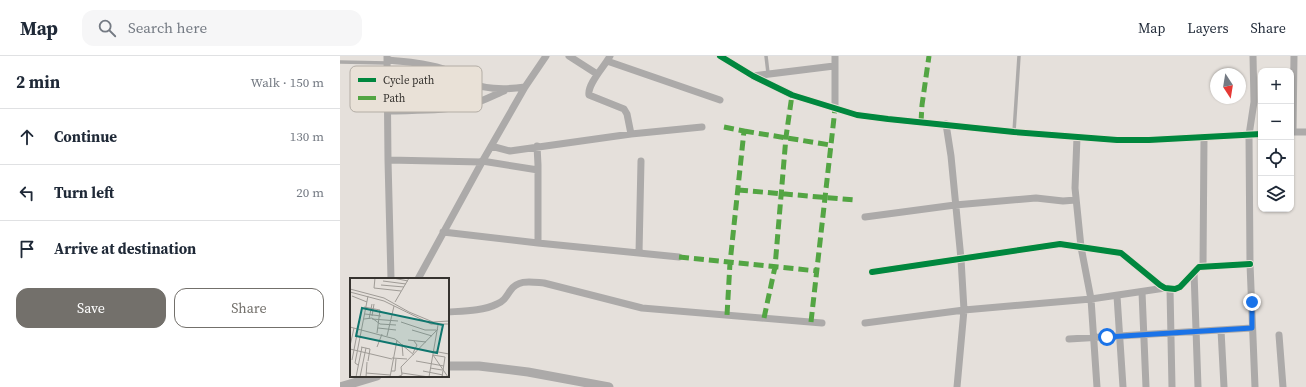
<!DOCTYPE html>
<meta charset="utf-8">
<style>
body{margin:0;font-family:"Source Serif 4",serif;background:#f6f6f7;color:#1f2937}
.controls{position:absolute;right:12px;top:12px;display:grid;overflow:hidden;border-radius:8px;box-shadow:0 1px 3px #0004}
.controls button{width:36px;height:36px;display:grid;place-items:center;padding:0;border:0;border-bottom:1px solid #e0e1e3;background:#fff;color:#1f2937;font:20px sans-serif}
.compass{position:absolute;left:870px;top:12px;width:36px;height:36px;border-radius:50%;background:#fff;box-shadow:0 1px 3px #0004;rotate:168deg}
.stop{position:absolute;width:12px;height:12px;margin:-9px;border:3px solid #1a73e8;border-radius:50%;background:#fff}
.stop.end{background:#1a73e8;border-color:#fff;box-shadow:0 1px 4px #0008}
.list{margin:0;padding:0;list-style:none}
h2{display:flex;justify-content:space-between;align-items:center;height:52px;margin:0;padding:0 16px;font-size:17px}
h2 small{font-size:13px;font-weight:400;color:#747a83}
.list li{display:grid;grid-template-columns:26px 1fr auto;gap:12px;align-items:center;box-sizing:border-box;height:56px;padding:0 16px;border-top:1px solid #e0e1e3}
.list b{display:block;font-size:15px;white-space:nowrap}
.list em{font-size:13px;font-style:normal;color:#747a83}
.actions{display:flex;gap:8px;padding:12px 16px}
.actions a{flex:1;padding:9px 0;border:1px solid #73706b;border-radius:12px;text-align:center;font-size:14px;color:#73706b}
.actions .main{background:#73706b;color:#fff}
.icon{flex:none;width:22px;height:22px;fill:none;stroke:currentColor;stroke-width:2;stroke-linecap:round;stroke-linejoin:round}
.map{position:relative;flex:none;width:966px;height:331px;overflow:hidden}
header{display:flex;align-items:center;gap:24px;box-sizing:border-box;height:56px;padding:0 20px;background:#fff;border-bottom:1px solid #e0e1e3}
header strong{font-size:19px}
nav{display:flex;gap:22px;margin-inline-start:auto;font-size:14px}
.search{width:280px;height:36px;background:#f6f6f7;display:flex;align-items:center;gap:10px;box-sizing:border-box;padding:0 14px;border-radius:12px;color:#747a83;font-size:15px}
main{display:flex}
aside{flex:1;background:#fff}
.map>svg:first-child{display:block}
</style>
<header>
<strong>Map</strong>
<div class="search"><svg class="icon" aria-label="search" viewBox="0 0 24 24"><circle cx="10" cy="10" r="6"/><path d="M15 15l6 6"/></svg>Search here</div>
<nav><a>Map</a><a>Layers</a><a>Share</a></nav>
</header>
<main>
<aside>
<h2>2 min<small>Walk · 150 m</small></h2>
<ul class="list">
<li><svg class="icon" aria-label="ahead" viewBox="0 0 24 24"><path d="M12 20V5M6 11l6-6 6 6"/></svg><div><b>Continue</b></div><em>130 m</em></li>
<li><svg class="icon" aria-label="left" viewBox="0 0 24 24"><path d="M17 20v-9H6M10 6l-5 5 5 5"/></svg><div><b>Turn left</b></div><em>20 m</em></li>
<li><svg class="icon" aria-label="arrive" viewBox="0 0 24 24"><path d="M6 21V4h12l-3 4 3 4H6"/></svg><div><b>Arrive at destination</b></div></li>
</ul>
<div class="actions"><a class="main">Save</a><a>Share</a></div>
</aside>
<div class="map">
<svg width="966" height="331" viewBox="0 0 966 331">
<rect width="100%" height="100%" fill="#e5e0db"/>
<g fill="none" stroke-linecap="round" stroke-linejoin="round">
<path stroke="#acaaa9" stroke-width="3.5" d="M 426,0 L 428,17
M 0,6 L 47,7
M 674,76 L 679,0"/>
<path stroke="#acaaa9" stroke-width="7" d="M 47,0 L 48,104 L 51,223
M 229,0 L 257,18
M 270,0 C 265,10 247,28 249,39 L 284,53 L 287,58 L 291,78
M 380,0 L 413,20 L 452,39 L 517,59 L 548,63 L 674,76 L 777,84 L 809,84 L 921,78
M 913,0 L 914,46 L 909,79 L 910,208 L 915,331
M 47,4 C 68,6 89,7 109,15 C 116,17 121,23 127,26 C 146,34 165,34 185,31
M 267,5 L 380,44
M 413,20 L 494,10
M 495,53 L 495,0
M 48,55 C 76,54 107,56 135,47 C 145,44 154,39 164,35
M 606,68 L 611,100 L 621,203 L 624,254 L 617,331
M 951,76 L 966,76
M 953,76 L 954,0
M 737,81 L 735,132 L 741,191 L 751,243 L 757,331
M 151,90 L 170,95 L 291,78 L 362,71
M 197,90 L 198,109 L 198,187
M 48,104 L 142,106
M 142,105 L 198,114
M 525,161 L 615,149 L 696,142 L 723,145 L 736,144
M 103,176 L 198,187 L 339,201
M 299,197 L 301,105
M 863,211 L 864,82
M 532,216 L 720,188 L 781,197 L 820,229 L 825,232 L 835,233 L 840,231 L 859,211 L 910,208
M 854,216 L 858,331
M 78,223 L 142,106 L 185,31 L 206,0
M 830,233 L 832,331
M 802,236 L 806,331
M 777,240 L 783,331
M 108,256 C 124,255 143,255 157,248 C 164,245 166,241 170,235 C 178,223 191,226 204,227 L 302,252 L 482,267
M 525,267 L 624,254 L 751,243 L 825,232
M 881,274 L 884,331
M 939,279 L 943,331
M 729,283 L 912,272"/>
<path stroke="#acaaa9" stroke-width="9" d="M 108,310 L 139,310 L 188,316 L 269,331
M 0,331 L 37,320"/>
<path stroke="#53a543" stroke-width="5" stroke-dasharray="10 5" stroke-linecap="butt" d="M 581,66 L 582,49 L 589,0
M 384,71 L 404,75 L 390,207 L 387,259
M 404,75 L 490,89
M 398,134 L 515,144
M 339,201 L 477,215
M 424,262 L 435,211 L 446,81 L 452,39
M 471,266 L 495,53"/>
<defs>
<path id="cycleway" d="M 380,0 L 413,20 L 452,39 L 517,59 L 548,63 L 674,76 L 777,84 L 809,84 L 921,78
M 532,216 L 720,188 L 781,197 L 820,229 L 825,232 L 835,233 L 840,231 L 859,211 L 910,208"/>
</defs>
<use href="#cycleway" stroke="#e9e1d7" stroke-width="8"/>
<use href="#cycleway" stroke="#00873e" stroke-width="6"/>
</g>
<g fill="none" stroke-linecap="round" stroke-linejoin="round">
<path stroke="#1a73e8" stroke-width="5" d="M 767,281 L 912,272 L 912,246"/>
</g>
<g transform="translate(10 222)">
<rect width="99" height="99" fill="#e5e0db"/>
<path fill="none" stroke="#9f9b96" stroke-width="1" d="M 25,0 L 24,10 L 51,13M 43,0 L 58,3M 33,3 L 56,6M 31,7 L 54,9M 0,11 L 34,20 L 59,34 L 83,44 L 99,43M 0,14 L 34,23 L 81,46 L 99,46M 2,18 L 17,24M 45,24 L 59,0M 14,29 L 30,32 L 27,55M 15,36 L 31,38M 22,38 L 24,26M 14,41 L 22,40 L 30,46 L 46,47M 19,41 L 22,26M 22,41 L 48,43M 51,44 L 75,52 L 86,52M 0,49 L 45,61 L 64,77M 28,50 L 46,52M 62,52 L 82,58M 37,58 L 44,28M 58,62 L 76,64M 52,66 L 53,78M 0,68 L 4,50M 11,69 L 20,71 L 18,83M 27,69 L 32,56M 0,71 L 42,81M 83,73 L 99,76M 63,75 L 67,67 L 64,63M 83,77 L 95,79 L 92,99M 83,77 L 98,99M 42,80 L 57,81M 2,82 L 8,51M 66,83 L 94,88M 8,87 L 5,85 L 18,18M 80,90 L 92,92M 41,93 L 45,93 L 46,81M 73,93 L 93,97M 16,95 L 40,97M 52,95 L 79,99M 6,99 L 12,69M 10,99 L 16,70M 16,99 L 17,84M 40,99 L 47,62M 47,99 L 52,97 L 51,89 L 88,51M 79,99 L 88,47"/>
<path fill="#0f766e" fill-opacity="0.15" stroke="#0f766e" stroke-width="2" d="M 12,30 L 93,47 L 87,75 L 6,58 Z"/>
<rect width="99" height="99" fill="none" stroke="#36332f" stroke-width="2"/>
</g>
<rect x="10" y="10" width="132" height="46" rx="6" fill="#e9e1d7" stroke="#b3ada5" stroke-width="1"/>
<rect x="18" y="22" width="18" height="4" fill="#00873e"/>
<rect x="18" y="40" width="18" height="4" fill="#53a543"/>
<g font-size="11" fill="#36332f">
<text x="43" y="28">Cycle path</text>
<text x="43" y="46">Path</text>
</g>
</svg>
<div class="controls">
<button>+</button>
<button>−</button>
<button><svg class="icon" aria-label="locate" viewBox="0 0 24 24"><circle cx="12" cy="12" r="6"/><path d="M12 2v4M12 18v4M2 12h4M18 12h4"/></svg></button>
<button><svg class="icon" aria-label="layers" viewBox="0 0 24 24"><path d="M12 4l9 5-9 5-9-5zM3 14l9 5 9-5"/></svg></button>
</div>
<svg class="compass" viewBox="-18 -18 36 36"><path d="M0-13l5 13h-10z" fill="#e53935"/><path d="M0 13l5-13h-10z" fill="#747a83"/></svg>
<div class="stop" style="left:767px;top:281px"></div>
<div class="stop end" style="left:912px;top:246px"></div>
</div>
</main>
